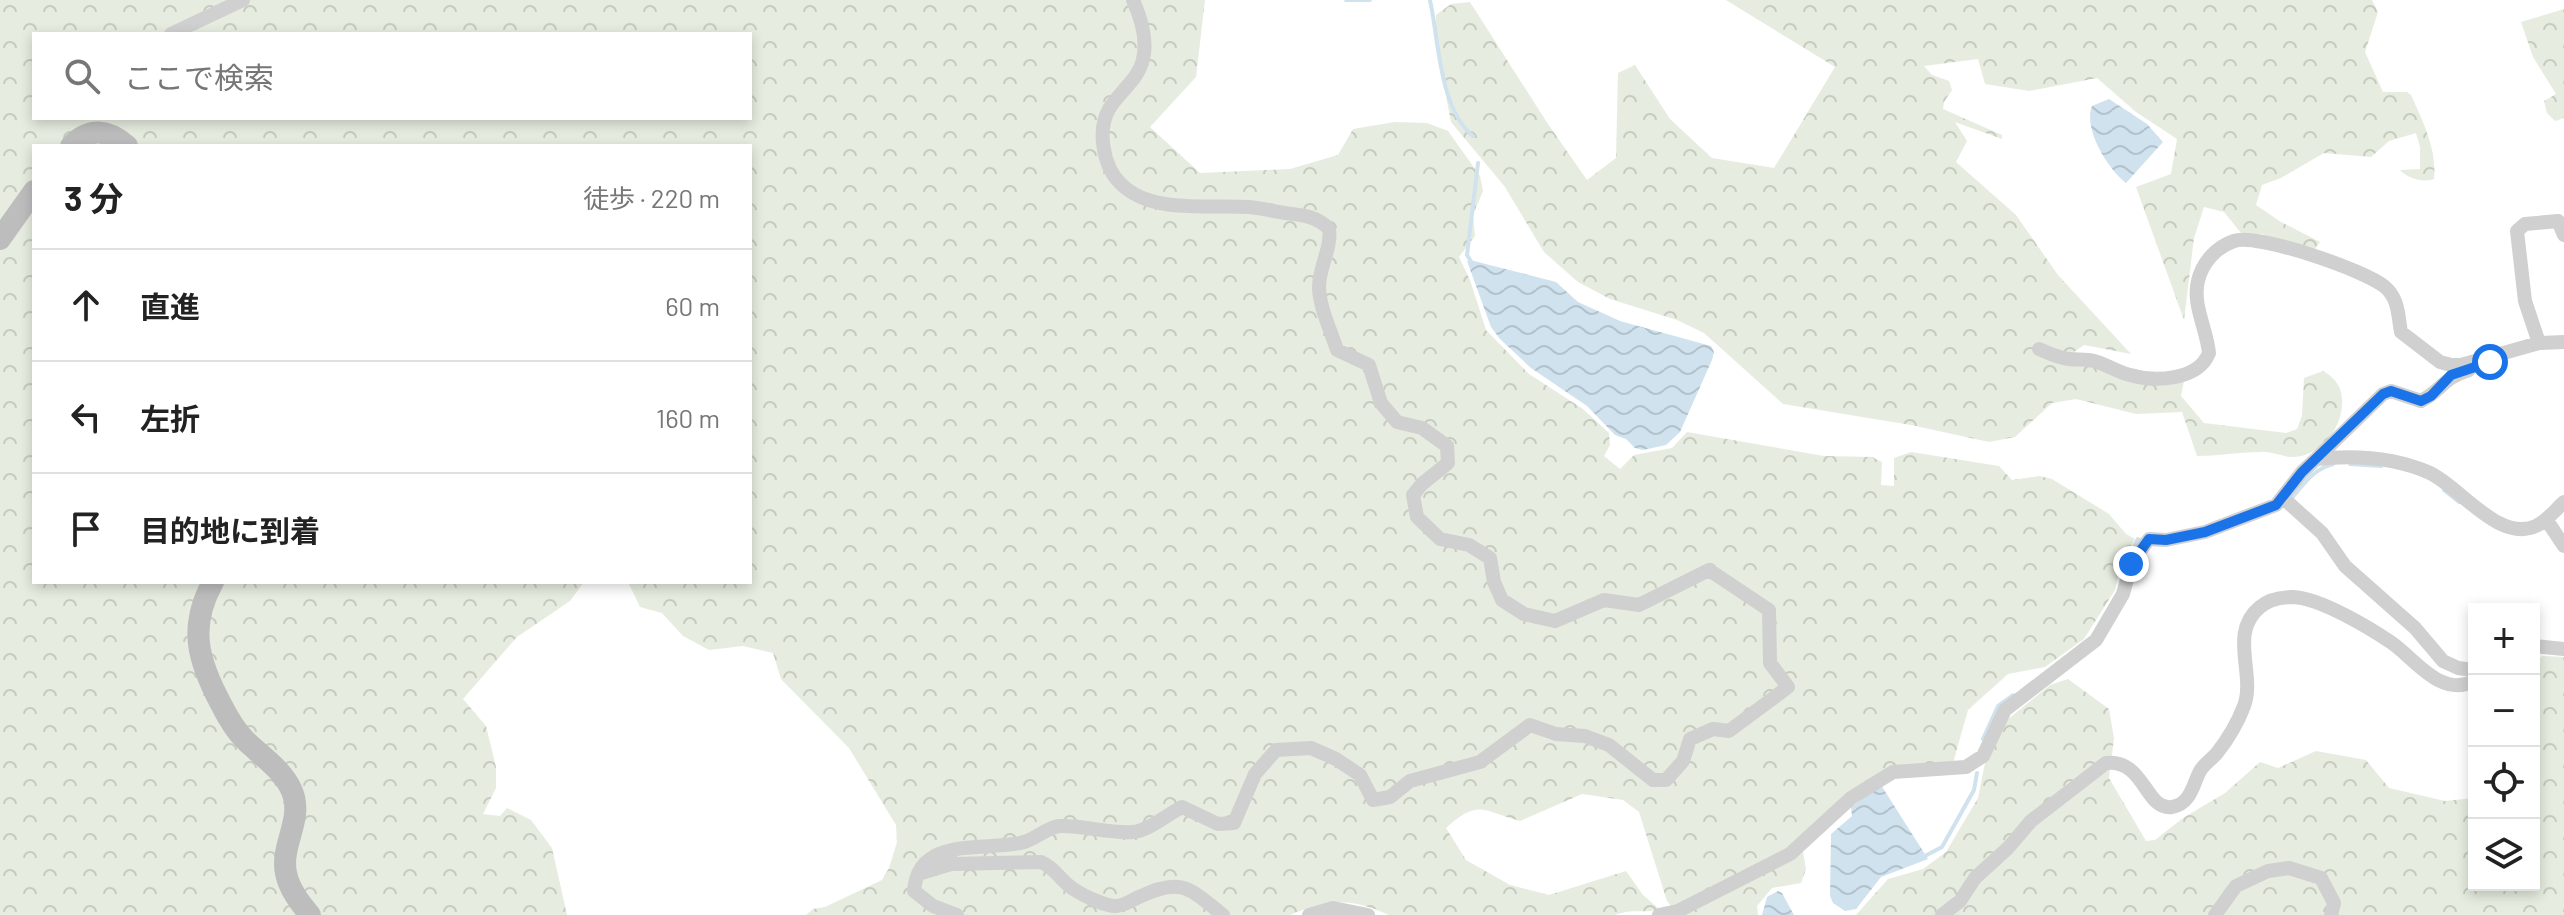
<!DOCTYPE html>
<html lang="ja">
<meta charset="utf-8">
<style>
body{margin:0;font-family:Barlow,"Noto Sans JP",sans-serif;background:#f6f6f6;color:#222}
.controls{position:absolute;right:24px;bottom:24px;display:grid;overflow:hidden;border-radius:0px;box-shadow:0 4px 12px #0003}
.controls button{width:72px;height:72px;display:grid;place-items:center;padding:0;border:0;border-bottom:2px solid #e0e0e0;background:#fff;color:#222;font:40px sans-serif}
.stop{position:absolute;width:24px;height:24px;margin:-18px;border:6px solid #1a73e8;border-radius:50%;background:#fff}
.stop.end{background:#1a73e8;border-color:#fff;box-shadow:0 2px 8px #0008}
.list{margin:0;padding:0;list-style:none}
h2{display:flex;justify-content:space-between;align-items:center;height:104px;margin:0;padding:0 32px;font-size:34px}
h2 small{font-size:26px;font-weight:400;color:#767676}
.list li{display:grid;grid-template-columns:52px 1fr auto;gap:24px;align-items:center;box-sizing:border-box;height:112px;padding:0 32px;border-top:2px solid #e0e0e0}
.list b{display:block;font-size:30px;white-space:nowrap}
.list em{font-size:26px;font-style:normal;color:#767676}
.icon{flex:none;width:44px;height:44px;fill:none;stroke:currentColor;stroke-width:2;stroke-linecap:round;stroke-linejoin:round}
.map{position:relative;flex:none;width:2564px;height:915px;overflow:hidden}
.search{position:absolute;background:#fff;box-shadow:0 4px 12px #0003;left:32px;top:32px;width:720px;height:88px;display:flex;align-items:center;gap:20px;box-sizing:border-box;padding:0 28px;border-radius:0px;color:#767676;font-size:30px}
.panel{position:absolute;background:#fff;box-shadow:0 4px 12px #0003;left:32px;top:144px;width:720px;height:440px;border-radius:0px}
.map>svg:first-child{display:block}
</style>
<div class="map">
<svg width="2564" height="915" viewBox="0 0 2564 915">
<defs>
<pattern id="forest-crowns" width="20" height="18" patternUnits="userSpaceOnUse" patternTransform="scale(2)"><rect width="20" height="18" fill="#e6ecdf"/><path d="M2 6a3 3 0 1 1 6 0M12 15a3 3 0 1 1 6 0" fill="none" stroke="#c6cbc0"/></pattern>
<pattern id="water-waves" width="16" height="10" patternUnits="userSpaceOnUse" patternTransform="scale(2)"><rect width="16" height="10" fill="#cfe2ee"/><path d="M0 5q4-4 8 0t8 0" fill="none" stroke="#b2c2cd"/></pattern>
</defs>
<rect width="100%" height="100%" fill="#fff"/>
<path fill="url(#forest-crowns)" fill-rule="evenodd" d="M 0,0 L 1205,0 L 1196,77 L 1150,127 L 1200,173 L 1290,169 L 1338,155 L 1353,129 L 1395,122 L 1427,123 L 1448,131 L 1480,176 L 1483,191 L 1473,215 L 1475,236 L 1459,257 L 1470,280 L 1486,330 L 1529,374 L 1583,409 L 1609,433 L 1610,445 L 1604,456 L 1620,469 L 1634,455 L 1672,448 L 1687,432 L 1824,456 L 1872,457 L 1882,462 L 1881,485 L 1894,486 L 1894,458 L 1911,452 L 1999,466 L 2012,480 L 2040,476 L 2052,479 L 2109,514 L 2126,534 L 2135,539 L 2121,565 L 2115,590 L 2084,639 L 2045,667 L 2008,674 L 1968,710 L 1953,763 L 1892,768 L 1801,840 L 1806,869 L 1801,883 L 1772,888 L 1757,906 L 1758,915 L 1678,915 L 1667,901 L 1639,812 L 1623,800 L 1582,794 L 1520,821 C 1483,811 1479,798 1446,828 L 1466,860 L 1510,885 L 1549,895 L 1626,871 L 1643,895 L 1659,909 C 1645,914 1633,908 1615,915 L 1389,915 C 1349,897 1329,899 1290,915 L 806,915 L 813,909 L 825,907 L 882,880 L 889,868 L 897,842 L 896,825 L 849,748 L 781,679 L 773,653 L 743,646 L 709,650 L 683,636 L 662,613 L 640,607 L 628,582 L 750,582 L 750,146 L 34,146 L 34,582 L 584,582 L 570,601 L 517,637 L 463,699 L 486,726 L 496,767 L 496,788 L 483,814 L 500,816 L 507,808 L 531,820 L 552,848 L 567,915 L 0,915 ZM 34,34 L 750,34 L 750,118 L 34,118 Z
M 1726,0 L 2372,0 L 2378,12 L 2365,52 L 2383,92 L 2407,92 L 2411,95 C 2423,122 2437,149 2434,179 C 2423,183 2407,178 2400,170 L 2420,169 L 2420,147 L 2416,133 L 2389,141 L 2371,157 L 2324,153 L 2281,178 L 2262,185 L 2256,205 L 2281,222 L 2320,242 L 2313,252 L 2262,234 L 2241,233 L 2224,212 L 2204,207 L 2194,238 L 2184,320 L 2136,187 L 2171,174 L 2177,139 L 2136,112 L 2097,78 L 2029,91 L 1985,84 L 1978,59 L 1924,66 L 1932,75 L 1949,81 L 1952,90 L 1944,102 L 1943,109 L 2002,135 L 2002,139 L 1955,122 L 1967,141 L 1956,162 L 2016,215 L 2058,275 L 2131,354 L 2084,345 L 2071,354 L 2184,381 L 2181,396 L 2204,423 L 2286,433 L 2297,429 L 2302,416 L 2304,378 L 2323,371 C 2338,380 2343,389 2342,406 C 2340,432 2318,458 2290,457 C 2280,456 2270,451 2260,452 C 2239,452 2218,456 2197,456 L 2182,412 L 2136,414 L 2076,399 L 2052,403 L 2015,437 L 1989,442 L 1911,425 L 1783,404 L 1704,333 L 1677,320 L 1610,299 L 1578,282 L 1544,252 L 1505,187 L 1451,122 L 1435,39 L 1436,15 L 1451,4 L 1470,2 L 1546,121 L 1587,180 L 1616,158 L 1618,73 L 1635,65 L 1670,119 L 1712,158 L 1774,168 L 1835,67 Z
M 2564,9 L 2564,118 L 2555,121 L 2547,113 L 2544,101 L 2556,94 L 2533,57 L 2521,22 Z
M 2542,656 L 2564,657 L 2564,915 L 1856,915 L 1888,879 L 1923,869 L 1946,852 L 1978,798 L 1985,763 L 2007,720 L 2050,685 L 2068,679 L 2109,709 L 2114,738 L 2109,778 L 2146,841 L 2155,840 L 2183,818 L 2225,793 L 2260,762 L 2278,768 L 2316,751 L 2366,760 L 2389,788 L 2445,801 L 2474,798 L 2474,885 L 2534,885 L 2534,664 Z"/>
<path fill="url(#water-waves)" d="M 2109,99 L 2147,124 L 2163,142 L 2126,183 C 2108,169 2083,129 2092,106 Z
M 1467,261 L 1474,261 L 1556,282 L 1578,302 L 1620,321 L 1711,346 L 1714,352 L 1712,360 L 1680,432 L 1666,445 L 1643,450 L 1635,448 L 1626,439 L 1615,435 L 1587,406 L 1531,368 L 1500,339 L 1491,327 Z
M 1881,785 L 1928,859 L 1881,877 L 1856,909 L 1845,911 L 1833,903 L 1830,896 L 1831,834 L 1852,816 L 1851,807 Z
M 1778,891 L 1782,893 L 1794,915 L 1762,915 L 1767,897 Z"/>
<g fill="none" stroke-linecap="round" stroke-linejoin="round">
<path stroke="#cfe2ee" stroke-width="4" d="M 1346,0 L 1370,0
M 1430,0 C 1439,41 1439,108 1473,136
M 1472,263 L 1467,255 L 1478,163
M 2350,464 L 2381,466
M 2444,490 L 2459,502
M 2289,501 C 2303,486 2311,470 2333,464
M 2130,555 L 2138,539 L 2143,541
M 1983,739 L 1998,706 L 2013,695
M 1923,857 L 1942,847 L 1974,790 L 1977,773"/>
<path stroke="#d0d0d0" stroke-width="14" d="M 171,34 L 243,0
M 2564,235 L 2558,221 L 2525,224 L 2517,231 L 2525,301 L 2539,343 L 2564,342
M 2039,349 C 2048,353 2059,358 2069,359 C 2077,360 2086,359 2094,361 C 2106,364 2117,372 2130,375 C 2154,382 2198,381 2209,353 C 2207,330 2192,304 2198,281 C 2202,263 2216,247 2234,241 C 2257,233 2365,270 2385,287 C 2399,299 2398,316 2401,332 L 2440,362 L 2451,365 L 2461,365 L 2539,343
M 2316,459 L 2383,394 L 2391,391 L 2421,401 C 2443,389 2443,378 2469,370
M 2283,498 L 2322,533 L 2345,566 L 2415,628 L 2443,661 L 2458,668 L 2474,670
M 2546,519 L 2564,546
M 2534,646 L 2564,649
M 918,874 L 951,864 L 1041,862 C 1056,868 1061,882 1075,890 C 1084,896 1105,906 1116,906 C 1124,906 1132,900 1139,897 C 1182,876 1190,889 1223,915
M 957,915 L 933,906 L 914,891 C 918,836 983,851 1020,843 C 1034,841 1045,828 1059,826 C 1084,825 1109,834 1133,832 C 1148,831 1168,814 1182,807 L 1218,824 L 1234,823 L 1255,774 L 1276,750 L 1311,748 L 1336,759 L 1360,775 L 1373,800 L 1390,797 L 1410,781 L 1480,762 L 1530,725 L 1556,734 L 1585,736 L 1609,745 L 1653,780 L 1666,780 L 1683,761 L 1690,739 L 1713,729 L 1729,731 L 1788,687 L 1770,663 L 1769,610 L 1709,570 L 1639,605 L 1604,600 L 1555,621 L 1524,614 L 1502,600 L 1494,582 L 1490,558 L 1469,545 L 1440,539 L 1417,517 L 1413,495 L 1422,484 L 1448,463 L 1447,446 L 1422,428 L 1397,422 L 1381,403 L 1369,365 L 1337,350 C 1331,331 1319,306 1319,287 C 1319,267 1332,248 1329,229 C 1317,216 1302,215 1285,213 C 1273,211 1261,208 1249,207 C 1209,204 1151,215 1120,183 C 1103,166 1097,130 1109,109 C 1119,92 1139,79 1143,59 C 1148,39 1141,18 1133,0
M 1309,915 L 1333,908 L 1368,915
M 1659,915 L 1678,911 L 1790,854 L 1851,798 L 1893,772 L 1966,767 L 1983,756 L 2005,710 L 2096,640 L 2123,594 L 2131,564 L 2149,539 L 2166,540 L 2205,532 L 2276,505 L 2302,472 L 2316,459 C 2355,455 2394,457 2430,473 C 2460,487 2499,543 2536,526 C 2548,520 2555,510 2564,502
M 1942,915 L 1960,901 L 1975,878 L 2008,848 L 2031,821 L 2106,763 C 2145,759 2145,811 2172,807 C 2191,804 2193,784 2200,771 C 2204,764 2212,759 2217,753 C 2228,739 2238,722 2244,706 C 2256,674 2228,633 2260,607 C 2269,599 2281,597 2293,597 C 2320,598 2370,628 2392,643 C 2416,660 2441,698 2474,681
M 2215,915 L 2236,886 L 2268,871 L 2289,868 L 2321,878 L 2334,903 L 2331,915"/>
<path stroke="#bdbdbd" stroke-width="22" d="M 71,146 C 89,127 108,129 127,146
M 0,239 L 34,191
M 213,582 C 188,627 198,661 221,704 C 227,716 235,730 245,740 C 260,755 281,768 291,789 C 305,818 280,844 286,873 C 289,889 300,903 310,915"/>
</g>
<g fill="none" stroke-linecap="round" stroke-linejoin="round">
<path stroke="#1a73e8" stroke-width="10" d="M 2131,564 L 2149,539 L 2166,540 L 2205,532 L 2276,505 L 2302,472 L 2383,394 L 2391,391 L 2421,401 L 2431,396 L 2451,375 L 2490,362"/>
</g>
</svg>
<div class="controls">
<button>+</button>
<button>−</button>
<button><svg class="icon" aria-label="locate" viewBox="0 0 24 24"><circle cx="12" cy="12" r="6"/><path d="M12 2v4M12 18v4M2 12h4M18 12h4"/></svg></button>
<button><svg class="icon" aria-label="layers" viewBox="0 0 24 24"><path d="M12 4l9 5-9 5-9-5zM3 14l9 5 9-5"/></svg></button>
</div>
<div class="stop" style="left:2490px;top:362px"></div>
<div class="stop end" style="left:2131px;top:564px"></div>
<div class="search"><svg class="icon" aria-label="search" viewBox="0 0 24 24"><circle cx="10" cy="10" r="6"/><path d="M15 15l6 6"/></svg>ここで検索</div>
<section class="panel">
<h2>3 分<small>徒歩 · 220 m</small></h2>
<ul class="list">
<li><svg class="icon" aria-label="ahead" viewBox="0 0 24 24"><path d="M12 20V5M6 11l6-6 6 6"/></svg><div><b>直進</b></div><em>60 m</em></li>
<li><svg class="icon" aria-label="left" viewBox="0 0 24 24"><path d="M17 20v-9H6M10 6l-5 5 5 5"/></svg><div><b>左折</b></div><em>160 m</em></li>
<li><svg class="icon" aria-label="arrive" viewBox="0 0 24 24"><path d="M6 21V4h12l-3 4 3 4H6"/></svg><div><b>目的地に到着</b></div></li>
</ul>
</section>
</div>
